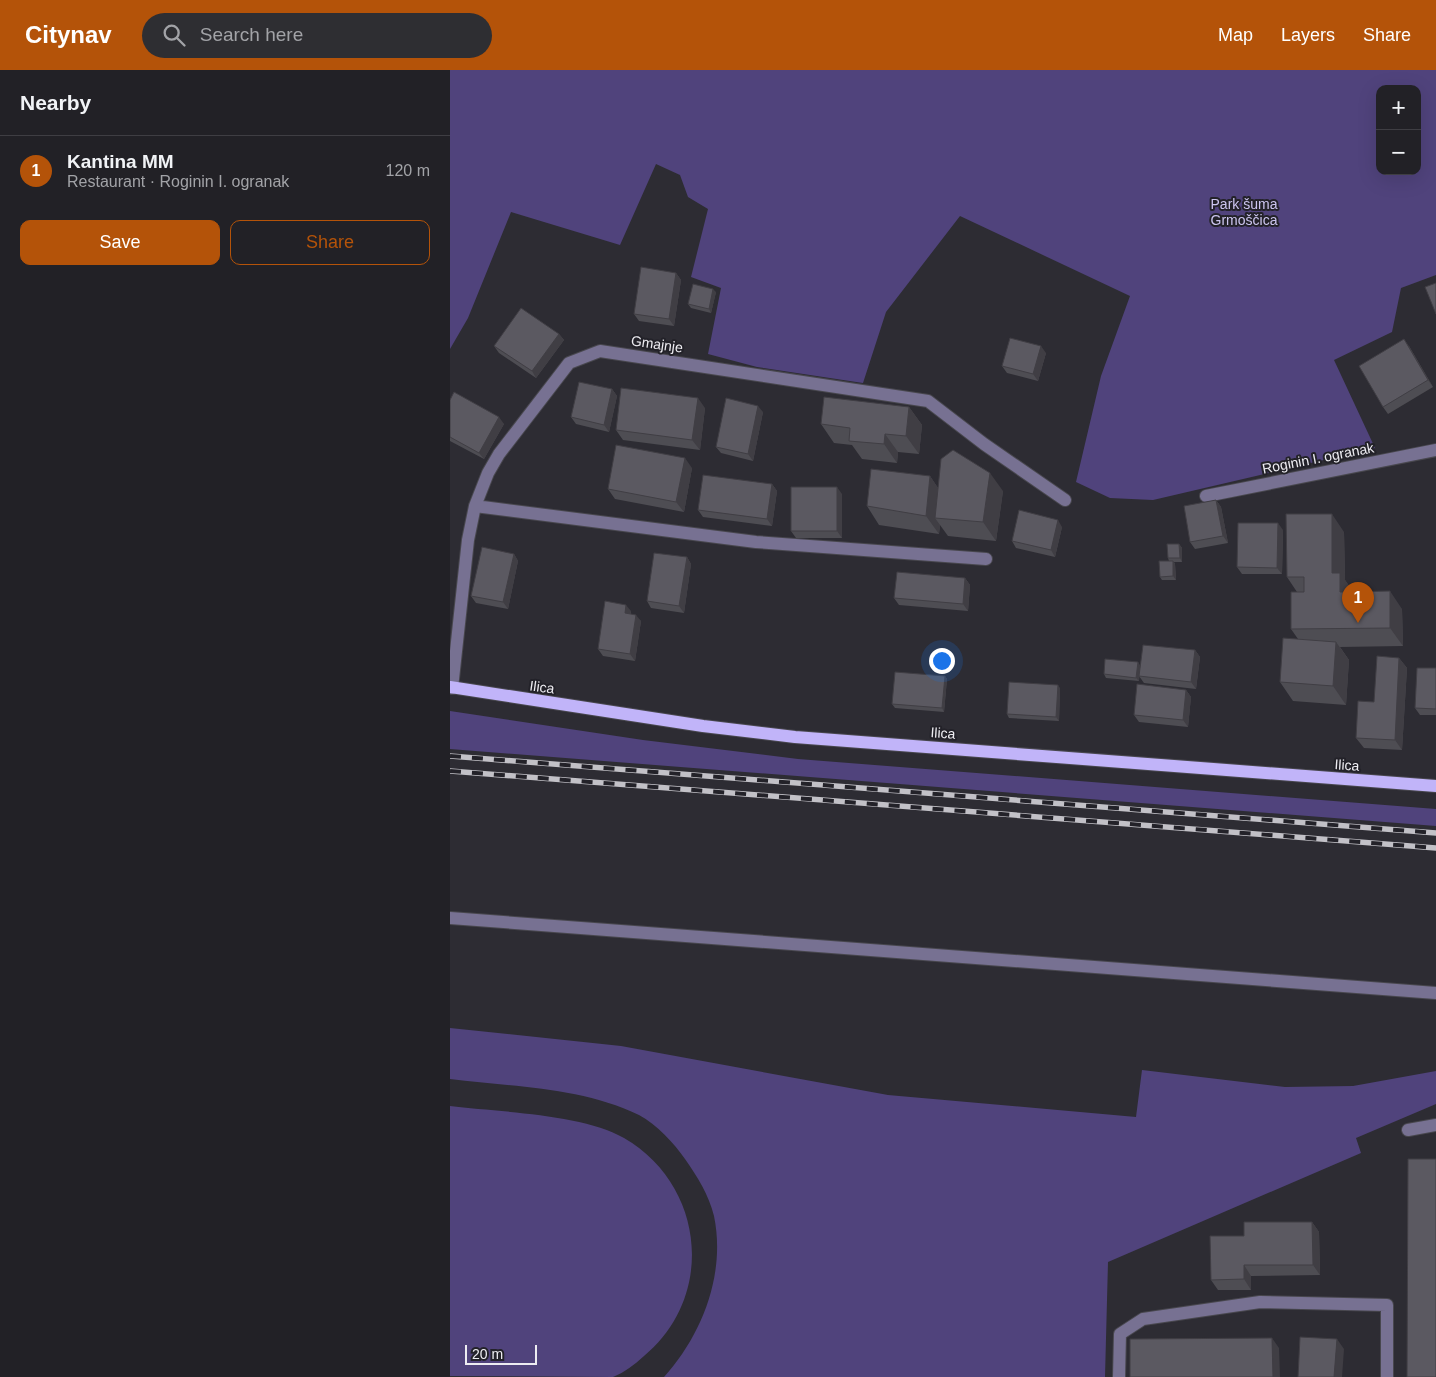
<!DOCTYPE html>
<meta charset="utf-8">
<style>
body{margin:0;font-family:Arial,sans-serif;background:#2e2e32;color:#f1f3f6}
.controls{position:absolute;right:15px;top:15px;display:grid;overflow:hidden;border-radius:10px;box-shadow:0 5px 20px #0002}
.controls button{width:45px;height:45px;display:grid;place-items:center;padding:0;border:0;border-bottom:1px solid #3f3e43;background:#222126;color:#f1f3f6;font:25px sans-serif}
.scale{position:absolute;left:15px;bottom:12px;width:72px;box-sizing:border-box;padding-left:5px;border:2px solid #edecf1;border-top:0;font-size:14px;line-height:18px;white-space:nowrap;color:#edecf1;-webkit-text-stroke:4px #232229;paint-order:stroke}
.you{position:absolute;left:491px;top:590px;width:18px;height:18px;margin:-12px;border:4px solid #fff;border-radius:50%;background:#1a73e8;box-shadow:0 0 0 8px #1a73e833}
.badge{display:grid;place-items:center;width:32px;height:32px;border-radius:50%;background:#b45309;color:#fff;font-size:16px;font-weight:700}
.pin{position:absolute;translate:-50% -41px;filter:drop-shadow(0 1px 2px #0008)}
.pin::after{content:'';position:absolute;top:26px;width:18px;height:15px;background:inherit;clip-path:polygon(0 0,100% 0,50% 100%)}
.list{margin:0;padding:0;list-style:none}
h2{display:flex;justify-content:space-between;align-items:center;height:65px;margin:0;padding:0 20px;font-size:21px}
h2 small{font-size:16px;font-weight:400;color:#a2a3a7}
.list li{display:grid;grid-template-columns:32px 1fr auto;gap:15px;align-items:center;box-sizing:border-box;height:70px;padding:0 20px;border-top:1px solid #3f3e43}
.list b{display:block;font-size:19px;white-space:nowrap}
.list p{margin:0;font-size:16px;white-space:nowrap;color:#a2a3a7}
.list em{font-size:16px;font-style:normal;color:#a2a3a7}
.actions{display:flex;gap:10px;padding:15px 20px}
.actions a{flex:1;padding:11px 0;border:1px solid #b45309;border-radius:10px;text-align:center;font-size:18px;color:#b45309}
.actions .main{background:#b45309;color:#fff}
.icon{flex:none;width:28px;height:28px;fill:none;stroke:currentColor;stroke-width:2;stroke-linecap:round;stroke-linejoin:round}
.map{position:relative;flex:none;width:986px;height:1307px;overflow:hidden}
header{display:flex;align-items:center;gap:30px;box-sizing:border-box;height:70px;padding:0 25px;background:#b45309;color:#fff}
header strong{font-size:24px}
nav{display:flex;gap:28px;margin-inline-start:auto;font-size:18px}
.search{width:350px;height:45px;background:#2e2e32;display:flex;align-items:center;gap:12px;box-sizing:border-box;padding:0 18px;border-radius:28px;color:#a2a3a7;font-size:19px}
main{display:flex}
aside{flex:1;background:#222126}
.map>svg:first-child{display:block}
</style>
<header>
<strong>Citynav</strong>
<div class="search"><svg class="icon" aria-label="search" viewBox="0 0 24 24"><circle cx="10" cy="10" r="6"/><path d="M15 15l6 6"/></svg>Search here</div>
<nav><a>Map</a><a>Layers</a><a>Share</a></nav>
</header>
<main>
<aside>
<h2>Nearby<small></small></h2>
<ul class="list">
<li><span class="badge">1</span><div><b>Kantina MM</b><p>Restaurant · Roginin I. ogranak</p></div><em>120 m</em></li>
</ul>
<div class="actions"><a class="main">Save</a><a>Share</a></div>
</aside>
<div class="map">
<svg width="986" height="1307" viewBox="0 0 986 1307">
<rect width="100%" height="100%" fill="#2d2c33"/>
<path fill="#50437c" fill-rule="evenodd" d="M 0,0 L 986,0 L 986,205 L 951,218 L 942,262 L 884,290 L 925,378 L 703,430 L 660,428 L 626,412 L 651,306 L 680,226 L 510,146 L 436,242 L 413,313 L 307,297 L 258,284 L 271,218 L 241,207 L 258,139 L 238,127 L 230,105 L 206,94 L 170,175 L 61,142 L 18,248 L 0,279 ZM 930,19 L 967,19 L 967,101 L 930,101 Z
M 0,641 L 193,670 L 348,689 L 986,739 L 986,756 L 0,679 Z
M 0,958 L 171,976 L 438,1025 L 686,1047 L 692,1000 L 835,1017 L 903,1016 L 986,1001 L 986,1034 L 906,1068 L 911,1083 L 658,1192 L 655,1307 L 214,1307 C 252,1265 276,1204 264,1146 C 259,1125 247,1106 235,1089 C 224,1073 207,1055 189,1045 C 131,1017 63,1017 0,1009 Z
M 0,1036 C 49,1042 133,1044 174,1068 C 255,1115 266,1226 194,1286 C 184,1295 175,1302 163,1307 L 0,1306 Z"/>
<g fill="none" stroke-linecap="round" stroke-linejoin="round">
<defs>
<path id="minor" d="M 756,426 L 986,380
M 25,436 L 306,472 L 536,489
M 2,618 L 18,470 L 25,436 L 38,403 L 49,384 L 119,293 L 150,281 L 478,331 L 534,374 L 615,430
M 0,848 L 986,923
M 958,1060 L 986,1055
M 669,1307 L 670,1264 L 693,1249 L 810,1232 L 937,1235 L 937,1307"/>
<path id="major" d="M 0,617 L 253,656 L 345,667 L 986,716"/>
</defs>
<use href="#minor" stroke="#48474e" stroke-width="14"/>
<use href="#major" stroke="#48474e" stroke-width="14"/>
<use href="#minor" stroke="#777192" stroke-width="12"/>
<use href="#major" stroke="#c1b4f9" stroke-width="12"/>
<defs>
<path id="rail" d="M 0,686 L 986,763
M 0,701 L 986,778"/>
</defs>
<use href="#rail" stroke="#c2c1c7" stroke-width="5.5"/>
<use href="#rail" stroke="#232229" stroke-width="4" stroke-dasharray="11" stroke-linecap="butt"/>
</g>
<path fill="#4e4d53" d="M 226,203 L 231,210 L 224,256 L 189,251 L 184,244 Z
M 266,222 L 261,243 L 241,238 L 238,234 Z
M 109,264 L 114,270 L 86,308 L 49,283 L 44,276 Z
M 959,276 L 983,317 L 938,344 L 933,337 Z
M 596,283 L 588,311 L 557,303 L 552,296 Z
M 162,319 L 167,326 L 159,362 L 126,354 L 121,347 Z
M 0,330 L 54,354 L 34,389 L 0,371 Z
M 459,337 L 472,355 L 469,384 L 448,382 L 447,393 L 412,389 L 402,375 L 384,373 L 371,354 Z
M 255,338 L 250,380 L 173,370 L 166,360 Z
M 313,342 L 303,391 L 271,383 L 266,377 Z
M 242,398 L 234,442 L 165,429 L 158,419 Z
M 480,406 L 488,418 L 553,421 L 546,471 L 498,466 L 490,455 L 489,464 L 429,455 L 417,436 Z
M 322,414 L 327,421 L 322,456 L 253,447 L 248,440 Z
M 392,424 L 392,468 L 346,468 L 341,461 Z
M 766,430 L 771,437 L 778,473 L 745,479 L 740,472 Z
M 612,457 L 605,487 L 566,478 L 562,471 Z
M 833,460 L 832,504 L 792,504 L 787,497 Z
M 894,462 L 895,510 L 903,522 L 952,539 L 953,576 L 890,577 L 899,590 L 896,635 L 843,631 L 830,612 L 848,569 L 841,559 L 847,522 L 837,507 Z
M 729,474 L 732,478 L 732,492 L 724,492 L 725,494 L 726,510 L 712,510 L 710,507 L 719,491 L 718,488 Z
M 64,484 L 68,491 L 58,539 L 26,533 L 21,526 Z
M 237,487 L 241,494 L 234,543 L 201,538 L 197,531 Z
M 515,508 L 520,515 L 518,541 L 449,535 L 444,528 Z
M 181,541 L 181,544 L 191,551 L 185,591 L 153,586 L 148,579 Z
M 745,580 L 750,587 L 746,619 L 694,613 L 689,606 Z
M 949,588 L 957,598 L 952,680 L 914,678 L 906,668 L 924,632 Z
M 688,592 L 690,596 L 689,611 L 656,608 L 654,604 Z
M 986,598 L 986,645 L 970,645 L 965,638 Z
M 495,606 L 497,609 L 494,642 L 445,638 L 442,634 Z
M 610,618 L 609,651 L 559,648 L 557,644 Z
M 736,620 L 741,627 L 738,657 L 689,652 L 684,645 Z
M 862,1152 L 869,1162 L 870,1205 L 801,1206 L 801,1220 L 768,1220 L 761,1210 L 794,1166 Z"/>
<path fill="#403e44" d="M 226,203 L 231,210 L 224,256 L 219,249 Z
M 263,219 L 266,222 L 261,243 L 259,239 Z
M 109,264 L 114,270 L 86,308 L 82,301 Z
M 954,269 L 959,276 L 983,317 L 978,310 Z
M 591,276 L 596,283 L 588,311 L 583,304 Z
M 162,319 L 167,326 L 159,362 L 154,355 Z
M 248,328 L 255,338 L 250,380 L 242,370 Z
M 308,336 L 313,342 L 303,391 L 298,384 Z
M 459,337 L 472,355 L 469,384 L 456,366 Z
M 49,347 L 54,354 L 34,389 L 29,383 Z
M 435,364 L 448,382 L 447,393 L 434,374 Z
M 235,388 L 242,398 L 234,442 L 226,432 Z
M 540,403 L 553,421 L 546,471 L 533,452 Z
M 480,406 L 492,424 L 485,448 L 490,455 L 489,464 L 476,446 Z
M 322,414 L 327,421 L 322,456 L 317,449 Z
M 387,417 L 392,424 L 392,468 L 387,461 Z
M 766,430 L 771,437 L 778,473 L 773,466 Z
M 882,444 L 894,462 L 895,510 L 903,521 L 903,540 L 890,522 L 882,503 Z
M 608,450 L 612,457 L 605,487 L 601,480 Z
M 828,453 L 833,460 L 832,504 L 827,498 Z
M 729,474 L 732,478 L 732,492 L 730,488 Z
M 64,484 L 68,491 L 58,539 L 53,532 Z
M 237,487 L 241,494 L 234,543 L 229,536 Z
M 723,491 L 725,494 L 726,510 L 723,506 Z
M 515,508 L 520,515 L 518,541 L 513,534 Z
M 940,521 L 952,539 L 953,576 L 940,558 Z
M 176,535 L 181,541 L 180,549 L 175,543 Z
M 186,545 L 191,551 L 185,591 L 180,584 Z
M 886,572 L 899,590 L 896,635 L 883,616 Z
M 745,580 L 750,587 L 746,619 L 741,612 Z
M 949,588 L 957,598 L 952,680 L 945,670 Z
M 688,592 L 690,596 L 689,611 L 686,608 Z
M 495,606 L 497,609 L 494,642 L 492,638 Z
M 608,615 L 610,618 L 609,651 L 606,647 Z
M 736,620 L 741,627 L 738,657 L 733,650 Z
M 862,1152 L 869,1162 L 870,1205 L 863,1195 Z
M 794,1195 L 801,1206 L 801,1220 L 794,1209 Z
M 822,1268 L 829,1278 L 830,1307 L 823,1307 Z
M 887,1269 L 894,1279 L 892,1307 L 884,1307 Z"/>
<path fill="#5b5961" stroke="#403e44" d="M 191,197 L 226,203 L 219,249 L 184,244 Z
M 986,213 L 986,244 L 975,217 Z
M 243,214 L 263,219 L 259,239 L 238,234 Z
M 71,238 L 109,264 L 82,301 L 44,276 Z
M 560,268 L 591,276 L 583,304 L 552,296 Z
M 954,269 L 978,310 L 933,337 L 909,296 Z
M 129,312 L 162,319 L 154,355 L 121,347 Z
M 171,318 L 248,328 L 242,370 L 166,360 Z
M 4,322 L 49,347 L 29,383 L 0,367 L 0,330 Z
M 374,327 L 459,337 L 456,366 L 435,364 L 434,374 L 399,371 L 400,358 L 371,354 Z
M 276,328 L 308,336 L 298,384 L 266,377 Z
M 166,375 L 235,388 L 226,432 L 158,419 Z
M 503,380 L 540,403 L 533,452 L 485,448 L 491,389 Z
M 421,399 L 480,406 L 476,446 L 417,436 Z
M 253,405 L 322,414 L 317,449 L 248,440 Z
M 341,417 L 387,417 L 387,461 L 341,461 Z
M 766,430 L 773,466 L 740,472 L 734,436 Z
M 569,440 L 608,450 L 601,480 L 562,471 Z
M 836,444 L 882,444 L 882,503 L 890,503 L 890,522 L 940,521 L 940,558 L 841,559 L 841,522 L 854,522 L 854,507 L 837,507 Z
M 788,453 L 828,453 L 827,498 L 787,497 Z
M 717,474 L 729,474 L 730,488 L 718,488 Z
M 32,477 L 64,484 L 53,532 L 21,526 Z
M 204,483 L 237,487 L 229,536 L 197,531 Z
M 709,491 L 723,491 L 723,506 L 710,507 Z
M 447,502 L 515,508 L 513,534 L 444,528 Z
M 155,531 L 176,535 L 175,543 L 186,545 L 180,584 L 148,579 Z
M 833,568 L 886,572 L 883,616 L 830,612 Z
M 693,575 L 745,580 L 741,612 L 689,606 Z
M 927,586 L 949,588 L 945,670 L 906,668 L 908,631 L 924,632 Z
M 655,589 L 688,592 L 686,608 L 654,604 Z
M 967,598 L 986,598 L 986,639 L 965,638 Z
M 445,602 L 495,606 L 492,638 L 442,634 Z
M 559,612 L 608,615 L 606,647 L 557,644 Z
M 687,614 L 736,620 L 733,650 L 684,645 Z
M 958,1089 L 986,1089 L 986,1307 L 957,1307 Z
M 794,1152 L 862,1152 L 863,1195 L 794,1195 L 794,1209 L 761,1210 L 760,1166 L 794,1166 Z
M 850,1267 L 887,1269 L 884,1307 L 848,1307 Z
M 822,1268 L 823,1307 L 680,1307 L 680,1269 Z"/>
<g text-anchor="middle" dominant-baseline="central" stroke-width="4" stroke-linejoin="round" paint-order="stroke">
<g font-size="14" fill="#ccc5ef" stroke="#232229">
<text x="794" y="134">Park šuma<tspan x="794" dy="16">Grmoščica</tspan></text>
</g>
<g font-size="14" fill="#edecf1" stroke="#232229">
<text transform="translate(207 274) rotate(8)">Gmajnje</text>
<text transform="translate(868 388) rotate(-11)">Roginin I. ogranak</text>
<text transform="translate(92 617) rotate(8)">Ilica</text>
<text transform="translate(493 663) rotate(4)">Ilica</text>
<text transform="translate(897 695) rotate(4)">Ilica</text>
</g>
</g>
</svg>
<div class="controls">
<button>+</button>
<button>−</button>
</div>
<div class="scale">20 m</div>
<div class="you"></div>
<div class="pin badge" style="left:908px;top:553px">1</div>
</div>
</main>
